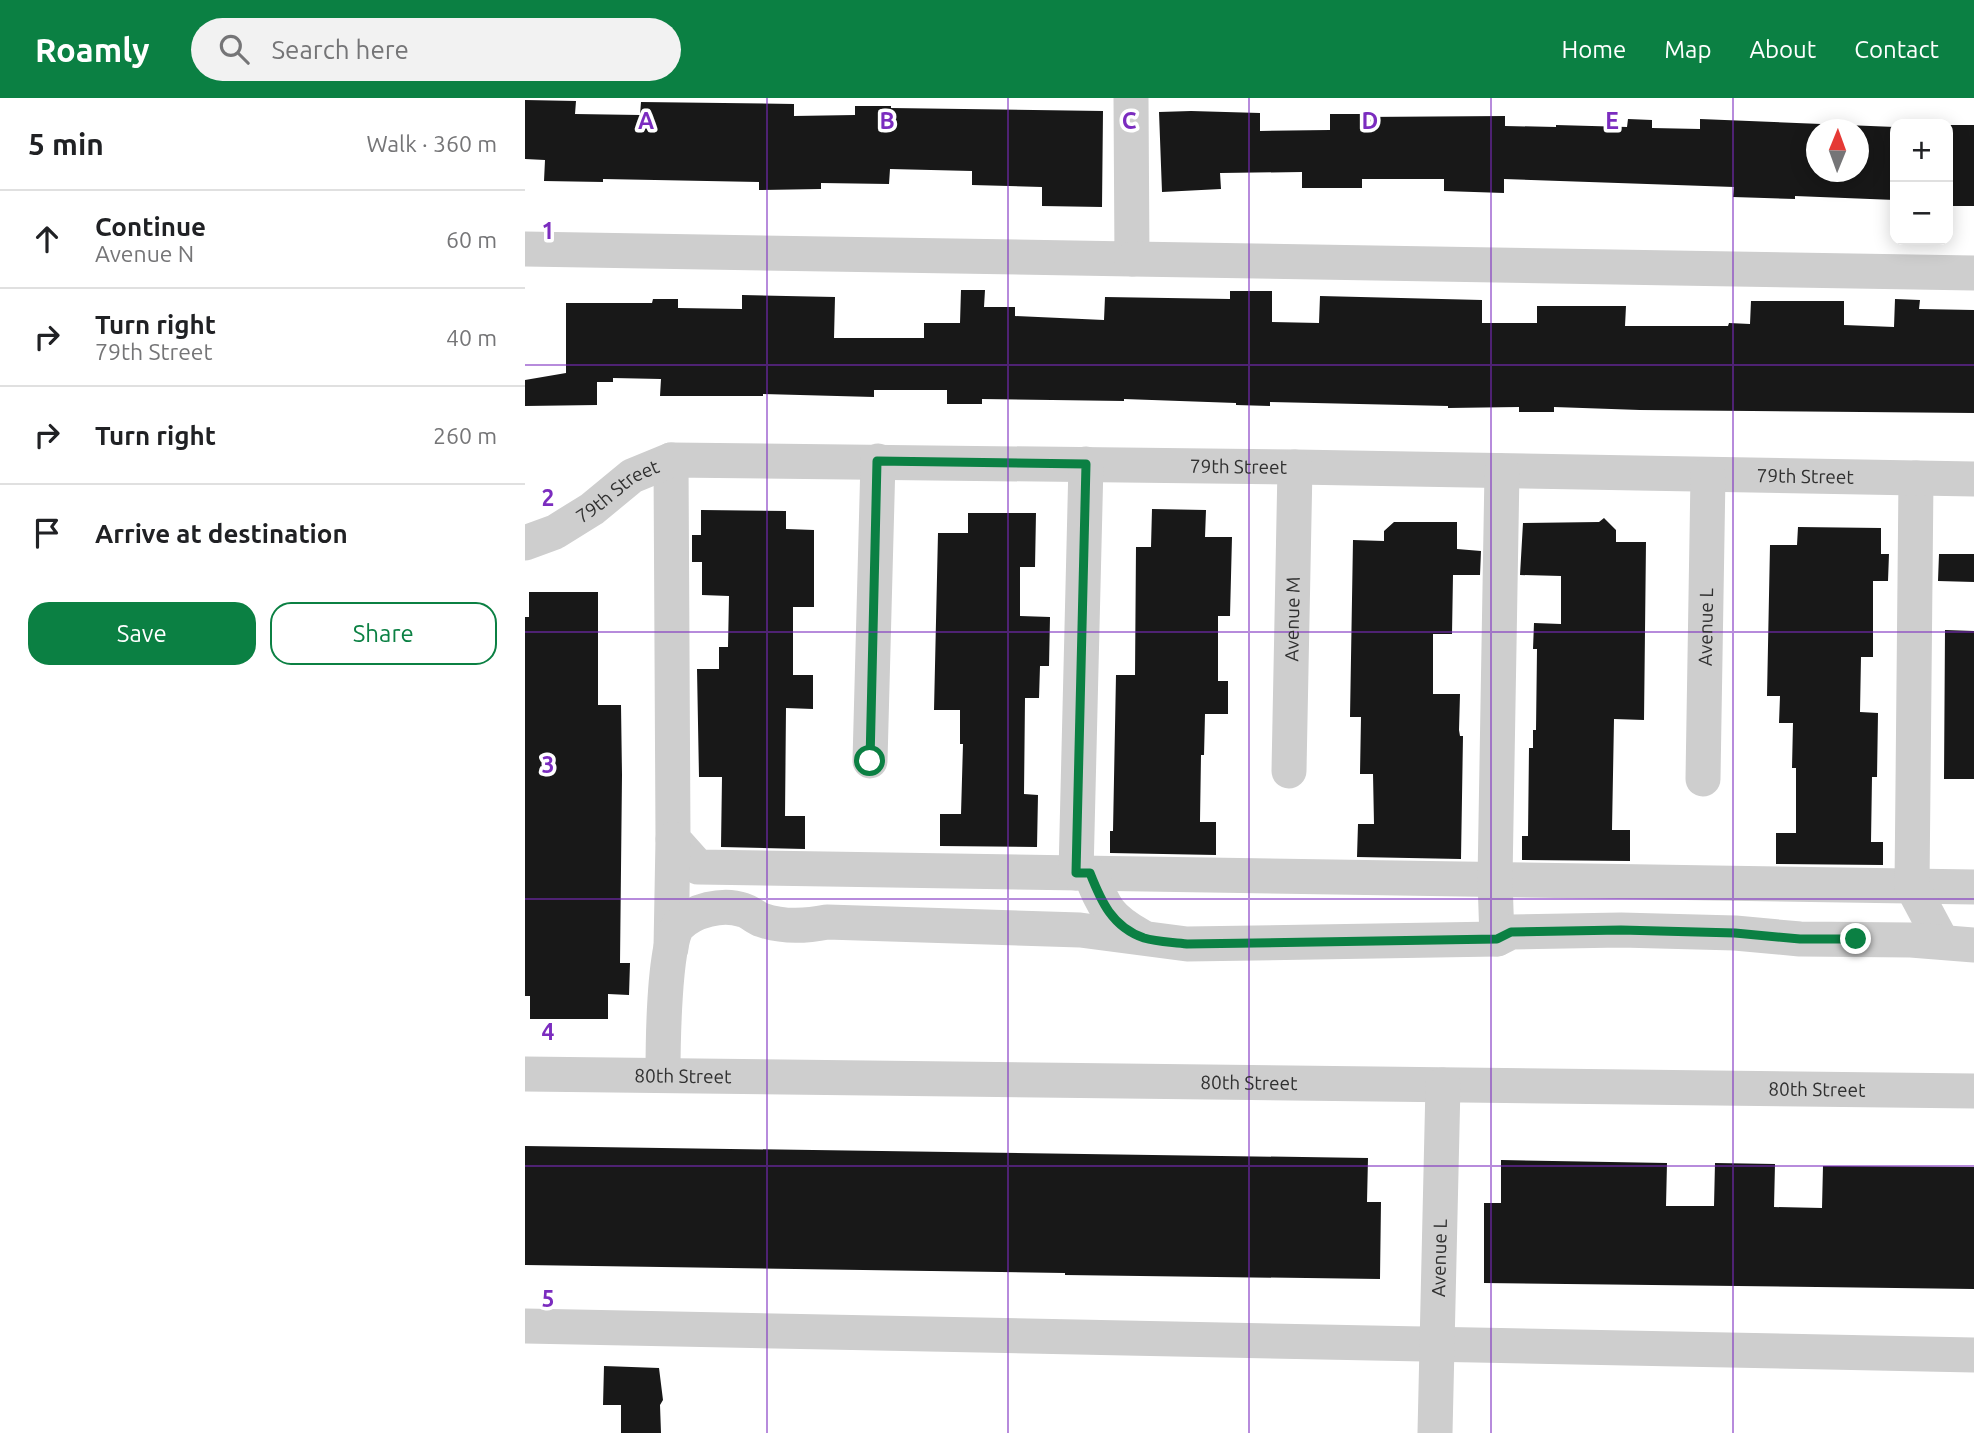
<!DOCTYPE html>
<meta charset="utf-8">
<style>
body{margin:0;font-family:Ubuntu,sans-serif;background:#f2f2f2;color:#202124}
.controls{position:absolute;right:21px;top:21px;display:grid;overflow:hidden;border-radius:14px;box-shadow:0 4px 18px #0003}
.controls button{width:63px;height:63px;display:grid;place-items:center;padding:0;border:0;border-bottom:2px solid #e0e0e0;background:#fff;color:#202124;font:35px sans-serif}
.compass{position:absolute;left:1281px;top:21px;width:63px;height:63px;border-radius:50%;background:#fff;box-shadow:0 4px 18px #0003;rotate:1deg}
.stop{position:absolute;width:21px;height:21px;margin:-16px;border:5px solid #0b8043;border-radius:50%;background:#fff}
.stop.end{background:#0b8043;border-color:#fff;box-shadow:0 2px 7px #0008}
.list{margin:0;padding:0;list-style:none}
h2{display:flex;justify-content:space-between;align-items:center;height:91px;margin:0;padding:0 28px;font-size:30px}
h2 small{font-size:23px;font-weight:400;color:#757577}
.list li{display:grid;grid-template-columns:46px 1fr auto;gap:21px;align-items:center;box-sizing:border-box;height:98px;padding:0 28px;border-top:2px solid #e0e0e0}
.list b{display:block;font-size:26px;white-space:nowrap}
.list p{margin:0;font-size:23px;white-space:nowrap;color:#757577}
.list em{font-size:23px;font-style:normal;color:#757577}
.actions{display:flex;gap:14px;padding:21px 28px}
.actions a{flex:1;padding:16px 0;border:2px solid #0b8043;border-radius:21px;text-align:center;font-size:24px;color:#0b8043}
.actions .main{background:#0b8043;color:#fff}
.icon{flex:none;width:38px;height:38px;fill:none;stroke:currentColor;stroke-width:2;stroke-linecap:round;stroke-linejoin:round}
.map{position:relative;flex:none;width:1449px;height:1335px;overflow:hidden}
header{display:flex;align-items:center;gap:42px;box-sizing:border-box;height:98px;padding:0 35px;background:#0b8043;color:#fff}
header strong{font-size:33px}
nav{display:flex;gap:38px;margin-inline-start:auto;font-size:24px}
.search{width:490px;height:63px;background:#f2f2f2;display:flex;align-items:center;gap:18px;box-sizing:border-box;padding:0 24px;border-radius:38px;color:#757577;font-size:26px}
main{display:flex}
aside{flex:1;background:#fff}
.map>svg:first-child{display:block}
</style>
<header>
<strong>Roamly</strong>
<div class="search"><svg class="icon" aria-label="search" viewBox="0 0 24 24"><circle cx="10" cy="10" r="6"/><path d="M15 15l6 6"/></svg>Search here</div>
<nav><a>Home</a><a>Map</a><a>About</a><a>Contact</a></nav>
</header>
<main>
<aside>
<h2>5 min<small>Walk · 360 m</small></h2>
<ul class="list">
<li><svg class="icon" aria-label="ahead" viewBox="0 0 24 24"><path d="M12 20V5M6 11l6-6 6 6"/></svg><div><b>Continue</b><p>Avenue N</p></div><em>60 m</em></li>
<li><svg class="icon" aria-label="right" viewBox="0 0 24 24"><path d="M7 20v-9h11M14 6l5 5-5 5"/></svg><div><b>Turn right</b><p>79th Street</p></div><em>40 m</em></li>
<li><svg class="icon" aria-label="right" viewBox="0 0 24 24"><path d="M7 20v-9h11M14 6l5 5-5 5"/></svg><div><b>Turn right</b></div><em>260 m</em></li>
<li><svg class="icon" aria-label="arrive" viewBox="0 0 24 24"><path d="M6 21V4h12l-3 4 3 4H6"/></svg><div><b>Arrive at destination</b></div></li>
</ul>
<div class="actions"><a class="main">Save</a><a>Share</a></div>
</aside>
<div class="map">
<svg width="1449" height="1335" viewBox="0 0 1449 1335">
<rect width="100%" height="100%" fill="#fff"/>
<path fill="#181818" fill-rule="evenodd" d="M 0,2 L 51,3 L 50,16 L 115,17 L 116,4 L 269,6 L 269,18 L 330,17 L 330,8 L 366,8 L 366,10 L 578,13 L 577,109 L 517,108 L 517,89 L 447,87 L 447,73 L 365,71 L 364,86 L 296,85 L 296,91 L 234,92 L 234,84 L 78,81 L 78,84 L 19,83 L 20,62 L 0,61 Z
M 666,13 L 735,15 L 735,33 L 805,32 L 805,16 L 837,16 L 837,19 L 980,18 L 980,28 L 1031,29 L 1031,27 L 1102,29 L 1103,21 L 1127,22 L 1127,30 L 1175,31 L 1175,21 L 1370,29 L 1370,102 L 1270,98 L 1270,101 L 1208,99 L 1209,89 L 979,81 L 979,95 L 919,93 L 919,81 L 837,81 L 837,90 L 777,90 L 777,74 L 695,75 L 696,91 L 637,94 L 634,14 ZM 1292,32 L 1334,32 L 1334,74 L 1292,74 Z
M 1425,27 L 1449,27 L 1449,108 L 1424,108 Z
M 436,192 L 460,192 L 459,209 L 490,209 L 490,218 L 579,222 L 580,199 L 705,201 L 705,193 L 747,193 L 747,224 L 794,225 L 795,198 L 957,202 L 957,225 L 1012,225 L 1012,208 L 1101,208 L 1100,228 L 1203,228 L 1204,225 L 1225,226 L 1226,203 L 1319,203 L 1319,227 L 1369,229 L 1370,201 L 1395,202 L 1394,211 L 1449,212 L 1449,315 L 1115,312 L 1029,309 L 1029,314 L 994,314 L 994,309 L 923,310 L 923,308 L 745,304 L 745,308 L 711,307 L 711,305 L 599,301 L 599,303 L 457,301 L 457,306 L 422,306 L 422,292 L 349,292 L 349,299 L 238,296 L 238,298 L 135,298 L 136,281 L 88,280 L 88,284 L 72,284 L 72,307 L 0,308 L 0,282 L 41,275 L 41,205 L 127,205 L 128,201 L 153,201 L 153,210 L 217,211 L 217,197 L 310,199 L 309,240 L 399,240 L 399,225 L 435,225 Z
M 627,411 L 681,412 L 680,439 L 707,439 L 705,518 L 693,518 L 693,583 L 703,583 L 703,616 L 680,616 L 679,657 L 676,657 L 675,724 L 691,724 L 691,757 L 585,755 L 585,733 L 588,733 L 591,577 L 610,577 L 611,449 L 626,449 Z
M 176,412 L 261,413 L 261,431 L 289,432 L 289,509 L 268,509 L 268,577 L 288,577 L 288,611 L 261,610 L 260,718 L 280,718 L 280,751 L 196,749 L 197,679 L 174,679 L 172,571 L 194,571 L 194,549 L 203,549 L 204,498 L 177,497 L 177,464 L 167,464 L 167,437 L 176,437 Z
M 443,415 L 511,415 L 510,469 L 495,469 L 495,518 L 525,519 L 524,568 L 515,568 L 514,600 L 500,600 L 499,696 L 513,697 L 512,749 L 415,748 L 415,716 L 436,716 L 438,646 L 435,646 L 435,612 L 409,612 L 413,435 L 443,435 Z
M 1079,420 L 1091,432 L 1091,444 L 1121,444 L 1119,622 L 1089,621 L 1087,732 L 1105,732 L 1105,763 L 997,762 L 997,738 L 1003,738 L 1004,650 L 1008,650 L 1008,632 L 1011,632 L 1012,551 L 1008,551 L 1009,525 L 1036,526 L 1036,478 L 995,477 L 998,425 L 1074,424 Z
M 869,424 L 932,424 L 932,451 L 956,453 L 955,477 L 928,477 L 927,536 L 908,536 L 908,596 L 935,596 L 934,632 L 935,638 L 938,638 L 936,761 L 832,759 L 833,726 L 849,726 L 848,676 L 835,676 L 836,619 L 825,619 L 828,442 L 859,443 L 859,433 Z
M 1273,429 L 1356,430 L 1356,456 L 1364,456 L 1363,483 L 1348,483 L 1348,559 L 1336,559 L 1335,614 L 1353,615 L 1352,679 L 1347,679 L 1346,744 L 1358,744 L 1358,767 L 1251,766 L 1251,735 L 1271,735 L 1271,670 L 1267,670 L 1268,625 L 1254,625 L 1255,598 L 1242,598 L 1245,447 L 1272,447 Z
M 1414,456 L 1449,456 L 1449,484 L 1413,483 Z
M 4,494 L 73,494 L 73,607 L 96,607 L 97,677 L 95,865 L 105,865 L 104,897 L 83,896 L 83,921 L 5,921 L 5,898 L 0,898 L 0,519 L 4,519 Z
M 1420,532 L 1449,533 L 1449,681 L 1419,681 Z
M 0,1048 L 843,1060 L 842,1104 L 856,1104 L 855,1181 L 540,1177 L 540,1175 L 0,1167 Z
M 976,1062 L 1142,1065 L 1141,1108 L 1189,1108 L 1190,1065 L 1250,1066 L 1249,1109 L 1297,1110 L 1298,1068 L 1449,1069 L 1449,1191 L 959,1185 L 959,1105 L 976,1105 Z
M 79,1268 L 134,1270 L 138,1302 L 135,1307 L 136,1335 L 96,1335 L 96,1307 L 78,1307 Z"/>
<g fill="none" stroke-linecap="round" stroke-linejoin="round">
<g stroke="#cecece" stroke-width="35">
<path d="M 0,151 L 607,161 L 606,0"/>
<path d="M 607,161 L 1449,175"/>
<path d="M 146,362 L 148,741 L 173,769 L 1449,789"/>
<path d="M 1391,380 L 1387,788 L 1417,844"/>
<path id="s1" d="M 0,445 L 30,434 L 67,411 L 107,378 L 146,362 L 770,369 L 1449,381"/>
<path d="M 345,663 L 353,363"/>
<path id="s2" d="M 764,673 L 770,369"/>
<path id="s3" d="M 1178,681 L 1183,377"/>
<path d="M 551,775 L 561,366"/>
<path d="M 565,775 C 579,809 583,820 616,838"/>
<path d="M 972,841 L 970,782 L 977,373"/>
<path d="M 146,850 L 148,741"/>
<path id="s4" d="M 0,976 L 1449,993"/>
<path d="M 138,977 C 138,951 139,845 153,828 C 168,812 198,805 218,812 C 225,814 231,820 237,822 C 257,829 282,828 302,824 L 555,832 L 662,846 L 972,841 L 986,834 L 1096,832 L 1210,835 L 1275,841 L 1386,842 L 1449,847"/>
<path d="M 0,1228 L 1449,1257"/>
<path id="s5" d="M 910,1335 L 918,987"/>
</g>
</g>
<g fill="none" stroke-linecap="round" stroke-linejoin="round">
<path stroke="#0b8043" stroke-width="9" d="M 345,663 L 352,363 L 561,366 L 551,775 L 565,775 C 576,803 587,829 619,840 C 632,844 648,844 662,846 L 972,841 L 986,834 L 1096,832 L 1210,835 L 1275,841 L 1331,841"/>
</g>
<path fill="none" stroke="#7b2cbf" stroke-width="2" stroke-opacity="0.55" d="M 242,0 L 242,1335M 483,0 L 483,1335M 724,0 L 724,1335M 966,0 L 966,1335M 1208,0 L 1208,1335M 0,267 L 1449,267M 0,534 L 1449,534M 0,801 L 1449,801M 0,1068 L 1449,1068"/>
<g text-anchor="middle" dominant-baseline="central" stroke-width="7" stroke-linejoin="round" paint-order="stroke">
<g font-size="19" fill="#313131" stroke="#fff">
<text stroke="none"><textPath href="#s1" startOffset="737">79th Street</textPath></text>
<text stroke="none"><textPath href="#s1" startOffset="1304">79th Street</textPath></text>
<text stroke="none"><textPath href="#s1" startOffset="107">79th Street</textPath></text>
<text stroke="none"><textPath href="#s2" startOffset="152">Avenue M</textPath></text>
<text stroke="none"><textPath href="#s3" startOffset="152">Avenue L</textPath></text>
<text stroke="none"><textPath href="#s4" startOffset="158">80th Street</textPath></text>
<text stroke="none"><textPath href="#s4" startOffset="724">80th Street</textPath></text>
<text stroke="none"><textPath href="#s4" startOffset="1292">80th Street</textPath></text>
<text stroke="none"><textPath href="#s5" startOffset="175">Avenue L</textPath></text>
</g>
</g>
<g font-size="23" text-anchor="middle" font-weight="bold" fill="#7b2cbf" stroke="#fff" stroke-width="7" stroke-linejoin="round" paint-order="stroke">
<text x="121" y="31">A</text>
<text x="362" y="31">B</text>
<text x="604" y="31">C</text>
<text x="845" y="31">D</text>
<text x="1087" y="31">E</text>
<text x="23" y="141">1</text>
<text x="23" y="408">2</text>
<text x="23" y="675">3</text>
<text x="23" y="942">4</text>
<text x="23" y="1209">5</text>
</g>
</svg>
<div class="controls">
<button>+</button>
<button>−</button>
</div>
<svg class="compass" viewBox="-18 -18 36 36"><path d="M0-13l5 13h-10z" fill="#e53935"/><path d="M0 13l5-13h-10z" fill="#757577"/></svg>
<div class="stop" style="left:345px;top:663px"></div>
<div class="stop end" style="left:1331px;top:841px"></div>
</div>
</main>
